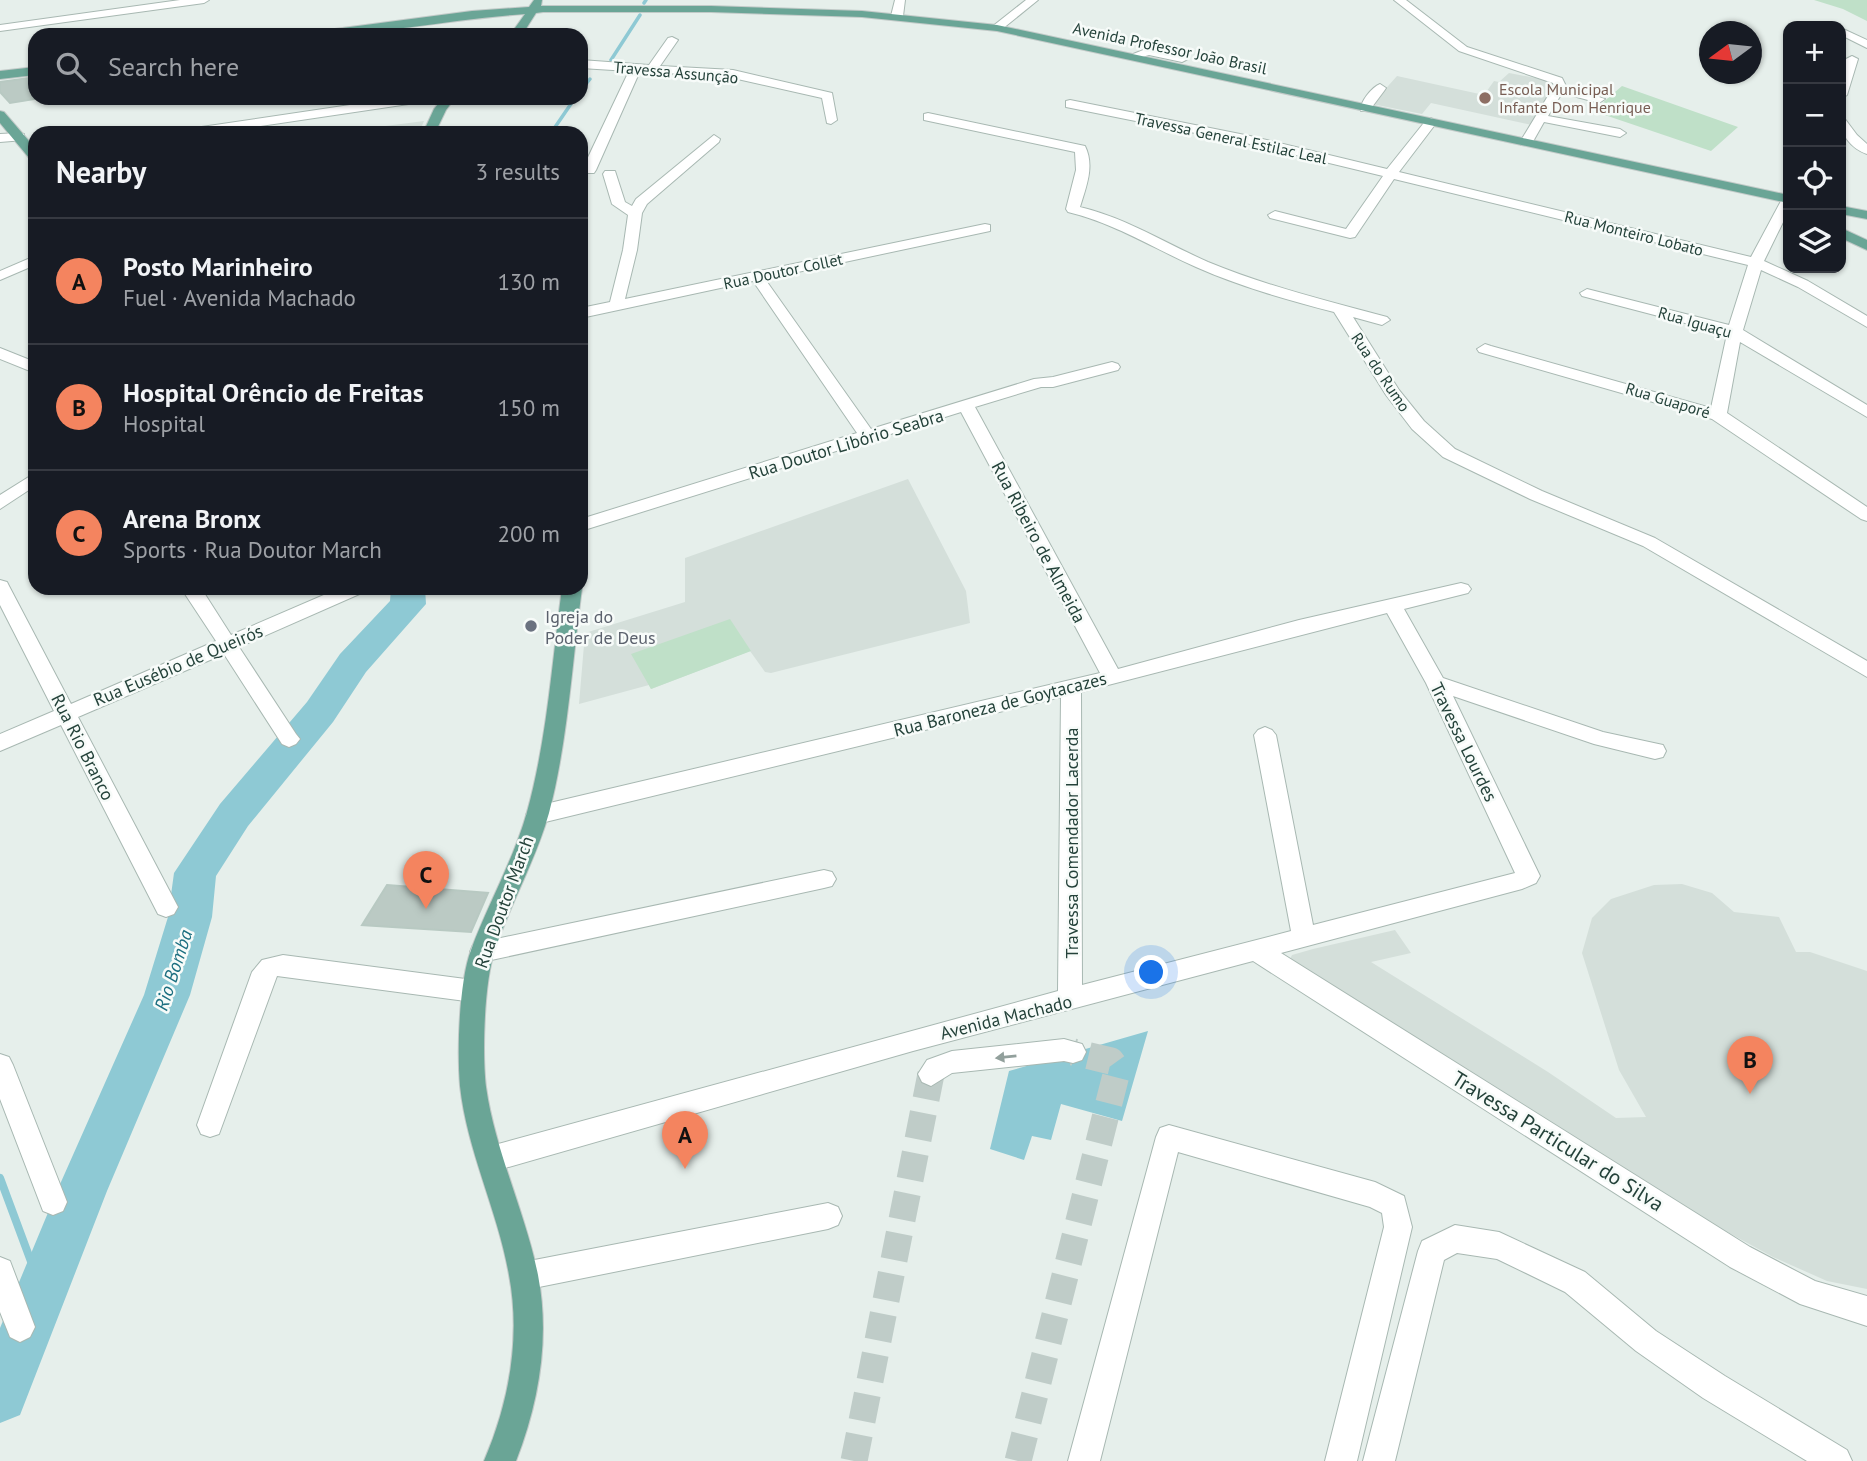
<!DOCTYPE html>
<meta charset="utf-8">
<style>
body{margin:0;font-family:"PT Sans",sans-serif;background:#20242c;color:#f1f3f6}
.controls{position:absolute;right:21px;top:21px;display:grid;overflow:hidden;border-radius:14px;box-shadow:0 2px 5px #0004}
.controls button{width:63px;height:63px;display:grid;place-items:center;padding:0;border:0;border-bottom:2px solid #363941;background:#171b24;color:#f1f3f6;font:35px sans-serif}
.compass{position:absolute;left:1699px;top:21px;width:63px;height:63px;border-radius:50%;background:#171b24;box-shadow:0 2px 5px #0004;rotate:255deg}
.you{position:absolute;left:1152px;top:973px;width:24px;height:24px;margin:-18px;border:5px solid #fff;border-radius:50%;background:#1a73e8;box-shadow:0 0 0 10px #1a73e833}
.badge{display:grid;place-items:center;width:46px;height:46px;border-radius:50%;background:#f4845f;color:#111;font-size:23px;font-weight:700}
.pin{position:absolute;translate:-50% -58px;filter:drop-shadow(0 2px 4px #0008)}
.pin::after{content:'';position:absolute;top:37px;width:24px;height:21px;background:inherit;clip-path:polygon(0 0,100% 0,50% 100%)}
.list{margin:0;padding:0;list-style:none}
h2{display:flex;justify-content:space-between;align-items:center;height:91px;margin:0;padding:0 28px;font-size:30px}
h2 small{font-size:23px;font-weight:400;color:#9ea1a6}
.list li{display:grid;grid-template-columns:46px 1fr auto;gap:21px;align-items:center;box-sizing:border-box;height:126px;padding:0 28px;border-top:2px solid #363941}
.list b{display:block;font-size:26px;white-space:nowrap}
.list p{margin:0;font-size:23px;white-space:nowrap;color:#9ea1a6}
.list em{font-size:23px;font-style:normal;color:#9ea1a6}
.icon{flex:none;width:38px;height:38px;fill:none;stroke:currentColor;stroke-width:2;stroke-linecap:round;stroke-linejoin:round}
.map{position:relative;flex:none;width:1867px;height:1461px;overflow:hidden}
.search{position:absolute;background:#171b24;box-shadow:0 2px 5px #0004;left:28px;top:28px;width:560px;height:77px;display:flex;align-items:center;gap:18px;box-sizing:border-box;padding:0 24px;border-radius:21px;color:#9ea1a6;font-size:26px}
.panel{position:absolute;background:#171b24;box-shadow:0 2px 5px #0004;left:28px;top:126px;width:560px;height:469px;border-radius:21px}
.map>svg:first-child{display:block}
</style>
<div class="map">
<svg width="1867" height="1461" viewBox="0 0 1867 1461">
<rect width="100%" height="100%" fill="#e6efeb"/>
<path fill="#d4dfda" d="M 1509,73 L 1551,81 L 1545,94 L 1549,95 L 1532,125 L 1431,103 L 1422,114 L 1372,104 L 1397,76 L 1484,95 L 1494,81 L 1499,82 Z
M 424,121 L 419,133 L 358,133 L 370,128 Z
M 908,479 L 966,591 L 970,623 L 771,673 L 765,672 L 750,651 L 651,689 L 649,685 L 579,704 L 585,633 L 685,602 L 685,558 Z
M 1682,884 L 1712,893 L 1734,912 L 1779,917 L 1796,952 L 1810,952 L 1867,971 L 1867,1289 L 1827,1281 L 1773,1257 L 1709,1222 L 1290,959 L 1292,955 L 1313,949 L 1395,930 L 1411,953 L 1371,962 L 1548,1072 L 1616,1118 L 1646,1117 L 1619,1070 L 1582,953 L 1592,918 L 1611,899 L 1654,885 Z"/>
<path fill="#bfe0c8" d="M 1814,0 L 1867,0 L 1867,21 L 1843,9 Z
M 1622,86 L 1738,127 L 1711,151 L 1593,111 Z
M 730,619 L 751,651 L 651,689 L 631,654 Z"/>
<path fill="#8ec9d4" d="M 1148,1031 L 1122,1121 L 1061,1104 L 1051,1140 L 1032,1136 L 1024,1160 L 990,1149 L 1009,1071 Z"/>
<g fill="none" stroke-linecap="round" stroke-linejoin="round">
<path stroke="#8ec9d4" stroke-width="3.5" d="M 644,3 L 646,0
M 611,60 L 640,15
M 581,90 L 590,79
M 551,133 L 575,98"/>
<path stroke="#8ec9d4" stroke-width="8" d="M 0,1178 L 42,1291"/>
<path fill="#8ec9d4" fill-rule="evenodd" d="M 391,588 L 425,588 L 426,604 L 366,672 L 333,722 L 248,826 L 216,876 L 212,917 L 190,995 L 107,1191 L 20,1415 L 0,1423 L 0,1328 L 57,1191 L 144,995 L 168,917 L 174,873 L 220,804 L 307,702 L 340,654 L 390,601 Z"/>
</g>
<path fill="#bbcac4" stroke="#b8c9c2" stroke-width="2" d="M 30,78 L 30,83 L 35,82 L 35,99 L 10,103 L 0,92 L 0,82 Z
M 387,885 L 488,893 L 471,932 L 362,925 Z"/>
<g fill="none" stroke-linecap="round" stroke-linejoin="round">
<path stroke="#bfccc8" stroke-width="27" stroke-dasharray="27 14" stroke-linecap="butt" d="M 854,1461 L 931,1074
M 1018,1461 L 1116,1075 L 1116,1068 L 1111,1061 L 1073,1052"/>
<defs>
<path id="minor" d="M 180,0 L 209,0 L 204,3 L 0,31 L 0,25 Z
M 895,0 L 905,0 L 903,16 L 897,19 L 891,16 Z
M 1026,0 L 1038,0 L 1001,30 L 993,30 L 993,26 Z
M 1394,0 L 1406,0 L 1467,47 L 1562,78 L 1566,86 L 1605,99 L 1599,103 L 1562,93 L 1548,116 L 1620,129 L 1626,133 L 1620,137 L 1544,122 L 1531,145 L 1521,145 L 1520,142 L 1554,86 L 1553,83 L 1459,51 Z
M 1841,28 L 1867,40 L 1867,48 L 1841,35 Z
M 672,37 L 678,40 L 660,66 L 733,70 L 832,93 L 837,120 L 831,124 L 827,123 L 822,98 L 733,78 L 640,71 L 596,170 L 594,173 L 584,173 L 582,170 L 629,71 L 581,68 L 581,60 L 649,65 L 668,38 Z
M 1148,48 L 1186,57 L 1188,59 L 1182,62 L 1149,55 L 1132,60 L 1126,57 Z
M 1852,56 L 1858,59 L 1847,95 L 1841,99 L 1841,76 L 1846,59 Z
M 1380,84 L 1386,88 L 1384,91 L 1369,111 L 1361,111 C 1359,103 1372,87 1380,84 Z
M 397,98 L 428,98 L 422,102 L 213,133 L 182,133 L 188,129 Z
M 1070,100 L 1250,136 L 1387,169 L 1427,119 L 1431,118 L 1437,122 L 1399,172 L 1751,257 L 1781,201 L 1788,197 L 1788,212 L 1764,261 L 1808,281 L 1867,316 L 1867,327 L 1798,287 L 1761,270 L 1743,330 L 1867,405 L 1867,417 L 1740,342 L 1727,413 L 1867,507 L 1867,521 L 1861,519 L 1712,419 L 1479,352 L 1477,349 L 1485,344 L 1491,346 L 1711,408 L 1727,334 L 1582,296 L 1580,293 L 1587,289 L 1729,325 L 1748,265 L 1394,179 L 1355,237 L 1350,238 L 1270,218 L 1268,215 L 1275,211 L 1346,229 L 1383,176 L 1250,144 L 1066,107 L 1066,101 Z
M 928,113 L 1085,146 C 1095,166 1086,187 1080,207 C 1126,218 1165,243 1208,262 C 1266,286 1327,301 1387,317 L 1390,320 L 1382,325 L 1353,317 L 1399,390 L 1424,421 L 1455,449 L 1542,491 L 1655,538 L 1867,661 L 1867,677 L 1643,546 L 1530,499 L 1443,457 L 1412,429 L 1386,395 L 1334,312 C 1288,300 1241,287 1196,267 C 1153,248 1114,223 1068,212 L 1066,209 L 1076,170 L 1075,152 L 924,120 L 924,114 Z
M 1841,118 L 1845,119 L 1857,135 L 1867,144 L 1867,154 C 1851,148 1840,135 1841,118 Z
M 19,133 L 24,134 L 24,140 L 0,142 L 0,134 Z
M 714,135 L 720,139 L 719,142 L 647,204 L 642,213 L 637,250 L 625,299 L 985,224 L 990,225 L 990,231 L 765,279 L 871,429 L 1034,379 L 1053,377 L 1112,362 L 1118,364 L 1120,367 L 1118,370 L 1053,387 L 1041,387 L 975,407 L 1118,669 L 1299,620 L 1461,583 L 1468,585 L 1471,589 L 1468,593 L 1404,609 L 1443,678 L 1603,732 L 1663,745 L 1666,751 L 1663,757 L 1655,759 L 1594,744 L 1453,696 L 1540,876 L 1536,883 L 1522,889 L 1281,953 L 1750,1247 L 1815,1281 L 1867,1296 L 1867,1326 L 1800,1304 L 1730,1267 L 1253,961 L 913,1051 L 491,1172 L 481,1168 L 478,1159 L 481,1150 L 491,1146 L 1058,991 L 1061,697 L 537,824 L 529,821 L 526,815 L 529,809 L 537,806 L 1100,673 L 961,412 L 581,531 L 581,519 L 857,433 L 753,281 L 581,318 L 581,308 L 610,302 L 623,250 L 628,215 L 612,204 L 603,174 L 605,171 L 615,171 L 625,202 L 632,206 L 636,199 ZM 1387,613 L 1426,683 L 1515,873 L 1313,925 L 1276,735 L 1272,730 L 1265,727 L 1258,730 L 1254,735 L 1291,931 L 1082,985 L 1081,692 Z
M 35,256 L 35,265 L 0,280 L 0,271 Z
M 0,348 L 35,362 L 35,373 L 0,359 Z
M 35,473 L 35,486 L 0,509 L 0,495 Z
M 0,580 L 7,582 L 9,586 L 71,704 L 216,641 L 181,588 L 201,588 L 231,635 L 340,588 L 367,588 L 364,592 L 239,647 L 296,734 L 300,739 L 296,744 L 289,747 L 282,744 L 224,654 L 78,717 L 178,907 L 174,914 L 166,917 L 158,914 L 61,725 L 0,751 L 0,734 L 54,711 L 0,605 Z
M 824,870 L 832,872 L 836,879 L 832,886 L 824,888 L 482,962 L 473,959 L 470,952 L 473,945 L 482,942 Z
M 283,955 L 473,980 L 482,984 L 485,991 L 482,998 L 473,1002 L 277,976 L 219,1134 L 210,1137 L 201,1134 L 197,1125 L 252,972 L 262,960 Z
M 1064,1039 L 1082,1044 L 1086,1052 L 1082,1060 L 1073,1063 L 1064,1061 L 952,1073 L 931,1086 L 922,1082 L 918,1074 L 927,1060 L 952,1051 Z
M 0,1054 L 9,1057 L 13,1065 L 67,1202 L 63,1211 L 53,1215 L 43,1211 L 0,1099 Z
M 1169,1125 L 1375,1182 L 1404,1196 L 1412,1227 L 1357,1461 L 1325,1461 L 1384,1227 L 1382,1213 L 1370,1207 L 1178,1152 L 1100,1461 L 1068,1461 L 1156,1137 L 1160,1128 Z
M 828,1203 L 838,1207 L 842,1216 L 838,1225 L 828,1229 L 524,1290 L 514,1286 L 510,1276 L 514,1266 L 524,1262 Z
M 1455,1225 L 1499,1232 L 1585,1272 L 1656,1331 L 1725,1376 L 1847,1450 L 1852,1461 L 1807,1461 L 1703,1398 L 1636,1351 L 1565,1292 L 1497,1259 L 1457,1253 L 1444,1260 L 1395,1461 L 1363,1461 L 1418,1251 L 1422,1241 Z
M 0,1257 L 10,1261 L 35,1327 L 30,1337 L 20,1342 L 10,1337 L 0,1312 Z"/>
<path id="major" d="M 534,0 L 542,0 L 541,6 L 711,6 L 862,11 L 997,25 L 1788,195 L 1788,203 L 997,31 L 862,17 L 711,12 L 543,12 L 536,13 L 522,35 L 510,35 L 525,14 C 452,19 379,35 306,35 L 312,32 L 472,11 L 529,7 Z
M 35,67 L 35,75 L 0,79 L 0,71 Z
M 443,98 L 455,98 L 446,110 L 435,133 L 423,133 L 434,109 Z
M 0,111 L 4,112 L 35,148 L 35,160 L 30,159 L 0,123 Z
M 1841,206 L 1867,211 L 1867,219 L 1841,214 Z
M 1841,228 L 1867,240 L 1867,250 L 1841,238 Z
M 581,587 L 582,588 C 572,663 568,740 549,813 C 536,860 510,904 495,950 C 484,982 482,1053 486,1087 C 495,1151 525,1211 538,1275 C 550,1338 539,1402 516,1461 L 484,1461 C 509,1403 521,1338 509,1275 C 498,1211 467,1151 460,1086 C 457,1051 459,982 471,950 C 488,904 514,859 527,812 C 547,740 552,663 562,588 Z"/>
</defs>
<use href="#minor" stroke="#a8b8b2" stroke-width="2"/>
<use href="#major" stroke="#c2cac8" stroke-width="2"/>
<use href="#minor" fill="#fff" fill-rule="evenodd"/>
<use href="#major" fill="#6aa596" fill-rule="evenodd"/>
</g>
<defs><path id="oneway-solid" d="M-6-.8H1V-3.2L6.5 0L1 3.2V.8H-6Z" transform="scale(1.75)"/></defs>
<use fill="#92a09c" href="#oneway-solid" transform="translate(1006 1057) rotate(174)"/>
<circle fill="#8d6e63" stroke="#f7fbf9" stroke-width="2.5" cx="1485" cy="98" r="7"/>
<circle fill="#6b7280" stroke="#f7fbf9" stroke-width="2.5" cx="531" cy="626" r="7"/>
<g text-anchor="middle" dominant-baseline="central" stroke-width="5" stroke-linejoin="round" paint-order="stroke">
<g font-size="16" fill="#24423a" stroke="#f7fbf9">
<text transform="translate(1170 48) rotate(12)">Avenida Professor João Brasil</text>
<text transform="translate(676 72) rotate(5)">Travessa Assunção</text>
<text transform="translate(1231 138) rotate(12)">Travessa General Estilac Leal</text>
<text transform="translate(1634 233) rotate(14)">Rua Monteiro Lobato</text>
<text transform="translate(783 271) rotate(-12)">Rua Doutor Collet</text>
<text transform="translate(1695 322) rotate(16)">Rua Iguaçu</text>
<text transform="translate(1381 372) rotate(56)">Rua do Rumo</text>
<text transform="translate(1668 400) rotate(17)">Rua Guaporé</text>
</g>
<g font-size="16" fill="#785e54" stroke="#f7fbf9" text-anchor="start">
<text x="1499" y="89">Escola Municipal<tspan x="1499" dy="18">Infante Dom Henrique</tspan></text>
</g>
<g font-size="18" fill="#24423a" stroke="#f7fbf9">
<text transform="translate(846 444) rotate(-17)">Rua Doutor Libório Seabra</text>
<text transform="translate(1039 542) rotate(62)">Rua Ribeiro de Almeida</text>
<text transform="translate(178 665) rotate(-23)">Rua Eusébio de Queirós</text>
<text transform="translate(1000 704) rotate(-14)">Rua Baroneza de Goytacazes</text>
<text transform="translate(1464 742) rotate(64)">Travessa Lourdes</text>
<text transform="translate(83 747) rotate(63)">Rua Rio Branco</text>
<text transform="translate(1071 843) rotate(-90)">Travessa Comendador Lacerda</text>
<text transform="translate(504 902) rotate(-70)">Rua Doutor March</text>
<text transform="translate(1006 1017) rotate(-14)">Avenida Machado</text>
</g>
<g font-size="18" fill="#5b616d" stroke="#f7fbf9" text-anchor="start">
<text x="545" y="616">Igreja do<tspan x="545" dy="21">Poder de Deus</tspan></text>
</g>
<g font-size="19" font-style="italic" fill="#1c6f80" stroke="#f7fbf9">
<text transform="translate(173 970) rotate(-72)">Rio Bomba</text>
</g>
<g font-size="21" fill="#24423a" stroke="#f7fbf9">
<text transform="translate(1558 1141) rotate(32)">Travessa Particular do Silva</text>
</g>
</g>
</svg>
<div class="controls">
<button>+</button>
<button>−</button>
<button><svg class="icon" aria-label="locate" viewBox="0 0 24 24"><circle cx="12" cy="12" r="6"/><path d="M12 2v4M12 18v4M2 12h4M18 12h4"/></svg></button>
<button><svg class="icon" aria-label="layers" viewBox="0 0 24 24"><path d="M12 4l9 5-9 5-9-5zM3 14l9 5 9-5"/></svg></button>
</div>
<svg class="compass" viewBox="-18 -18 36 36"><path d="M0-13l5 13h-10z" fill="#e53935"/><path d="M0 13l5-13h-10z" fill="#9ea1a6"/></svg>
<div class="you"></div>
<div class="pin badge" style="left:685px;top:1169px">A</div>
<div class="pin badge" style="left:1750px;top:1094px">B</div>
<div class="pin badge" style="left:426px;top:909px">C</div>
<div class="search"><svg class="icon" aria-label="search" viewBox="0 0 24 24"><circle cx="10" cy="10" r="6"/><path d="M15 15l6 6"/></svg>Search here</div>
<section class="panel">
<h2>Nearby<small>3 results</small></h2>
<ul class="list">
<li><span class="badge">A</span><div><b>Posto Marinheiro</b><p>Fuel · Avenida Machado</p></div><em>130 m</em></li>
<li><span class="badge">B</span><div><b>Hospital Orêncio de Freitas</b><p>Hospital</p></div><em>150 m</em></li>
<li><span class="badge">C</span><div><b>Arena Bronx</b><p>Sports · Rua Doutor March</p></div><em>200 m</em></li>
</ul>
</section>
</div>
